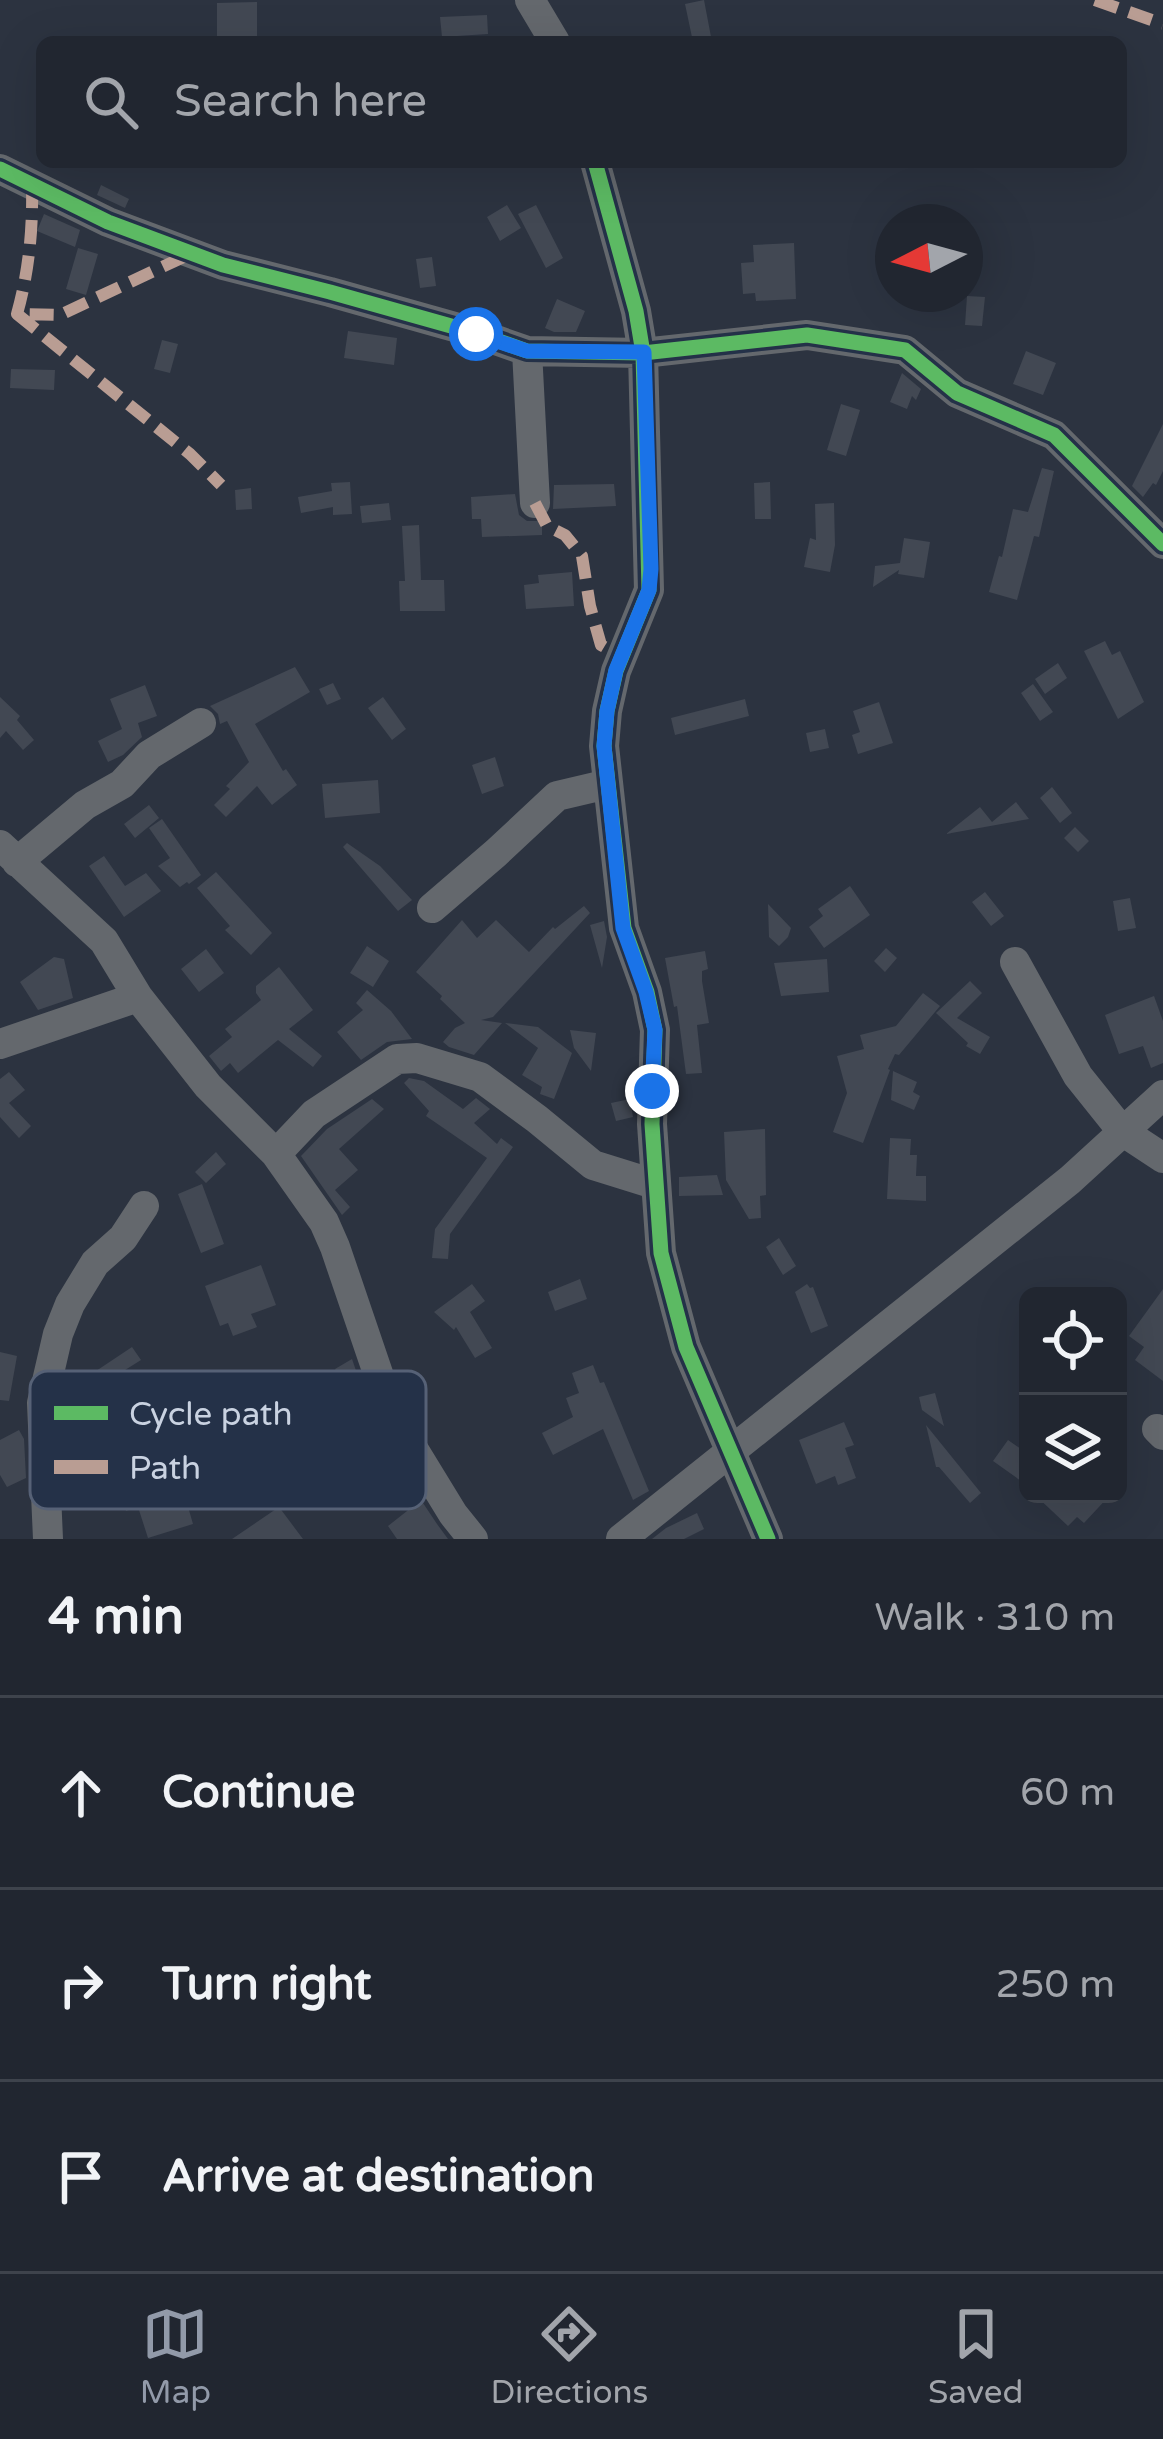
<!DOCTYPE html>
<meta charset="utf-8">
<style>
body{margin:0;font-family:"Varela Round",sans-serif;background:#292e38;color:#f1f3f6}
.controls{position:absolute;right:36px;bottom:36px;display:grid;overflow:hidden;border-radius:18px;box-shadow:0 12px 48px #0002}
.controls button{width:108px;height:108px;display:grid;place-items:center;padding:0;border:0;border-bottom:3px solid #3e434c;background:#212630;color:#f1f3f6;font:60px sans-serif}
.compass{position:absolute;left:875px;top:204px;width:108px;height:108px;border-radius:50%;background:#212630;box-shadow:0 12px 48px #0002;rotate:264deg}
.stop{position:absolute;width:36px;height:36px;margin:-27px;border:9px solid #1a73e8;border-radius:50%;background:#fff}
.stop.end{background:#1a73e8;border-color:#fff;box-shadow:0 3px 12px #0008}
.list{margin:0;padding:0;list-style:none}
h2{display:flex;justify-content:space-between;align-items:center;height:156px;margin:0;padding:0 48px;font-size:51px}
h2 small{font-size:39px;font-weight:400;color:#a2a5ab}
.list li{display:grid;grid-template-columns:78px 1fr auto;gap:36px;align-items:center;box-sizing:border-box;height:192px;padding:0 48px;border-top:3px solid #3e434c}
.list b{display:block;font-size:45px;white-space:nowrap}
.list em{font-size:39px;font-style:normal;color:#a2a5ab}
.icon{flex:none;width:66px;height:66px;fill:none;stroke:currentColor;stroke-width:2;stroke-linecap:round;stroke-linejoin:round}
.map{position:relative;flex:none;width:1163px;height:1539px;overflow:hidden}
.search{position:absolute;background:#212630;box-shadow:0 12px 48px #0002;left:36px;right:36px;top:36px;height:132px;display:flex;align-items:center;gap:30px;box-sizing:border-box;padding:0 42px;border-radius:18px;color:#a2a5ab;font-size:45px}
.sheet{height:732px;background:#212630}
nav{display:flex;justify-content:space-around;align-items:center;box-sizing:border-box;height:168px;border-top:3px solid #3e434c;background:#212630;font-size:33px;color:#a2a5ab}
nav a{display:grid;justify-items:center;gap:6px}
nav .on{color:#929aa9}
.map>svg:first-child{display:block}
</style>
<div class="map">
<svg width="1163" height="1539" viewBox="0 0 1163 1539">
<rect width="100%" height="100%" fill="#2c3340"/>
<path fill="#424853" d="M 704,0 L 712,42 L 693,42 L 685,4 Z
M 257,2 L 257,42 L 217,42 L 217,3 Z
M 487,15 L 488,34 L 442,37 L 440,17 Z
M 101,185 L 129,199 L 125,208 L 97,195 Z
M 507,205 L 521,228 L 500,241 L 487,217 Z
M 536,205 L 563,258 L 546,268 L 518,214 Z
M 44,214 L 80,230 L 75,247 L 37,231 Z
M 794,243 L 796,299 L 756,301 L 755,293 L 743,294 L 741,263 L 754,262 L 753,245 Z
M 78,248 L 98,254 L 86,295 L 66,289 Z
M 432,257 L 436,286 L 420,288 L 416,259 Z
M 967,296 L 985,297 L 982,326 L 965,325 Z
M 557,299 L 585,311 L 576,332 L 554,332 L 545,328 Z
M 348,331 L 397,338 L 394,365 L 344,358 Z
M 162,340 L 178,344 L 170,373 L 154,369 Z
M 1026,351 L 1056,363 L 1043,395 L 1013,384 Z
M 11,369 L 55,370 L 54,390 L 10,388 Z
M 902,373 L 921,389 L 916,400 L 912,396 L 907,409 L 890,402 Z
M 841,404 L 860,410 L 846,456 L 827,450 Z
M 1163,424 L 1163,471 L 1156,485 L 1153,483 L 1143,497 L 1132,486 Z
M 1042,468 L 1054,471 L 1039,537 L 1034,536 L 1017,600 L 989,592 L 999,556 L 1002,557 L 1013,509 L 1028,512 Z
M 350,482 L 352,514 L 333,515 L 333,507 L 301,513 L 298,497 L 332,491 L 331,483 Z
M 770,482 L 771,519 L 755,519 L 754,483 Z
M 614,484 L 616,506 L 553,509 L 554,485 Z
M 251,488 L 252,509 L 236,510 L 235,490 Z
M 515,494 L 519,515 L 527,521 L 542,521 L 542,535 L 482,537 L 481,519 L 472,519 L 471,497 Z
M 389,503 L 391,520 L 362,523 L 360,506 Z
M 834,503 L 835,545 L 830,572 L 804,567 L 810,538 L 816,540 L 815,504 Z
M 419,525 L 421,580 L 444,580 L 445,611 L 400,611 L 399,581 L 405,581 L 402,526 Z
M 904,538 L 930,542 L 924,578 L 898,574 L 899,570 L 873,587 L 875,566 L 900,563 Z
M 572,572 L 574,606 L 526,609 L 524,585 L 539,583 L 538,575 Z
M 1105,641 L 1112,655 L 1120,651 L 1144,702 L 1118,719 L 1084,651 Z
M 1058,663 L 1067,678 L 1045,694 L 1035,679 Z
M 295,667 L 310,692 L 255,724 L 283,771 L 286,769 L 297,785 L 272,805 L 257,786 L 226,817 L 214,805 L 230,789 L 226,786 L 249,762 L 227,721 L 220,724 L 218,714 L 210,706 Z
M 333,683 L 341,699 L 327,705 L 319,689 Z
M 1033,684 L 1053,712 L 1040,721 L 1021,693 Z
M 145,685 L 157,716 L 138,723 L 142,737 L 123,755 L 108,762 L 98,741 L 122,729 L 110,699 Z
M 0,697 L 20,716 L 17,720 L 34,740 L 23,750 L 6,731 L 0,738 Z
M 383,697 L 406,729 L 392,740 L 368,708 Z
M 745,699 L 749,716 L 675,735 L 671,718 Z
M 879,702 L 893,743 L 858,754 L 852,735 L 860,732 L 853,711 Z
M 825,729 L 829,748 L 810,752 L 806,733 Z
M 495,757 L 504,786 L 482,794 L 472,765 Z
M 378,780 L 380,813 L 325,818 L 322,784 Z
M 1052,787 L 1072,813 L 1060,823 L 1040,798 Z
M 1016,802 L 1029,819 L 946,834 L 980,807 L 992,822 Z
M 149,805 L 159,818 L 135,838 L 124,824 Z
M 162,819 L 201,875 L 189,884 L 187,882 L 180,887 L 158,866 L 170,858 L 149,828 Z
M 1075,827 L 1089,841 L 1078,852 L 1064,838 Z
M 347,843 L 380,866 L 412,900 L 398,911 L 343,847 Z
M 104,856 L 125,886 L 146,873 L 161,891 L 124,917 L 89,866 Z
M 216,872 L 272,933 L 251,955 L 225,930 L 230,926 L 197,888 Z
M 850,886 L 870,915 L 824,948 L 809,927 L 823,916 L 818,909 Z
M 985,892 L 1004,916 L 991,926 L 972,902 Z
M 1130,898 L 1136,928 L 1118,931 L 1113,901 Z
M 768,904 L 791,928 L 788,937 L 779,946 L 769,937 Z
M 584,906 L 590,913 L 493,1017 L 481,1020 L 502,1023 L 474,1055 L 449,1047 L 443,1042 L 455,1028 L 465,1023 L 440,999 L 442,996 L 416,972 L 462,920 L 477,938 L 496,920 L 529,952 L 553,927 L 555,929 Z
M 604,921 L 607,937 L 602,968 L 590,925 Z
M 367,946 L 389,961 L 373,987 L 350,973 Z
M 886,948 L 897,958 L 885,972 L 874,961 Z
M 206,949 L 224,973 L 199,992 L 181,969 Z
M 705,951 L 708,969 L 702,971 L 702,981 L 709,1023 L 697,1025 L 702,1073 L 686,1074 L 677,1006 L 674,1007 L 665,958 Z
M 54,957 L 64,959 L 73,998 L 38,1010 L 20,982 Z
M 827,959 L 829,992 L 781,996 L 774,963 Z
M 279,967 L 313,1010 L 289,1029 L 322,1056 L 313,1067 L 278,1040 L 238,1073 L 230,1063 L 221,1071 L 209,1056 L 232,1037 L 225,1029 L 261,1000 L 256,993 L 256,986 Z
M 970,981 L 982,993 L 957,1018 L 990,1037 L 980,1054 L 966,1046 L 968,1043 L 936,1013 Z
M 367,990 L 391,1011 L 412,1039 L 387,1042 L 361,1060 L 337,1032 L 363,1010 L 356,1003 Z
M 923,993 L 940,1006 L 899,1055 L 895,1054 L 888,1069 L 890,1070 L 863,1143 L 833,1132 L 847,1093 L 837,1056 L 864,1049 L 860,1035 L 896,1026 Z
M 1154,996 L 1163,1021 L 1163,1063 L 1151,1068 L 1143,1046 L 1119,1054 L 1105,1015 Z
M 505,1023 L 538,1027 L 572,1053 L 554,1099 L 540,1094 L 542,1087 L 522,1075 L 538,1048 Z
M 570,1030 L 596,1033 L 591,1071 L 574,1048 Z
M 893,1071 L 917,1082 L 913,1092 L 920,1096 L 914,1110 L 891,1100 Z
M 9,1072 L 25,1090 L 9,1103 L 31,1126 L 19,1138 L 0,1117 L 0,1079 Z
M 409,1078 L 424,1081 L 463,1109 L 476,1098 L 490,1109 L 474,1123 L 497,1144 L 501,1138 L 513,1147 L 450,1234 L 448,1259 L 432,1258 L 435,1229 L 487,1158 L 426,1116 L 429,1111 L 404,1083 Z
M 372,1099 L 384,1109 L 339,1149 L 358,1170 L 335,1190 L 350,1207 L 342,1215 L 301,1156 L 327,1129 Z
M 630,1099 L 633,1117 L 616,1121 L 611,1103 Z
M 765,1129 L 766,1195 L 760,1196 L 761,1218 L 749,1219 L 726,1180 L 724,1132 Z
M 890,1138 L 911,1139 L 910,1155 L 917,1155 L 916,1176 L 926,1176 L 926,1201 L 887,1199 Z
M 216,1152 L 226,1164 L 206,1183 L 195,1172 Z
M 717,1175 L 723,1195 L 679,1196 L 679,1177 Z
M 202,1184 L 224,1244 L 201,1253 L 178,1194 Z
M 779,1238 L 796,1266 L 783,1275 L 766,1247 Z
M 261,1265 L 276,1305 L 251,1314 L 257,1327 L 233,1336 L 228,1323 L 220,1326 L 205,1286 Z
M 580,1279 L 587,1299 L 555,1311 L 548,1292 Z
M 472,1284 L 485,1301 L 470,1312 L 492,1348 L 475,1358 L 456,1327 L 454,1330 L 434,1312 Z
M 807,1284 L 810,1288 L 813,1287 L 828,1326 L 811,1333 L 795,1292 Z
M 1163,1289 L 1163,1381 L 1135,1360 L 1144,1347 L 1129,1336 Z
M 132,1347 L 141,1360 L 98,1387 L 90,1375 Z
M 0,1352 L 17,1356 L 9,1401 L 0,1400 Z
M 352,1359 L 363,1391 L 351,1398 L 335,1369 Z
M 593,1365 L 600,1383 L 604,1382 L 649,1491 L 633,1500 L 603,1429 L 553,1455 L 542,1433 L 573,1417 L 566,1398 L 579,1393 L 572,1373 Z
M 935,1393 L 944,1426 L 922,1410 L 919,1397 Z
M 844,1422 L 854,1445 L 845,1448 L 856,1478 L 838,1485 L 835,1476 L 816,1484 L 799,1440 Z
M 926,1425 L 981,1493 L 970,1503 L 939,1467 L 936,1467 Z
M 19,1430 L 24,1439 L 26,1478 L 7,1487 L 0,1475 L 0,1440 Z
M 1008,1440 L 1028,1454 L 1028,1486 L 993,1461 Z
M 164,1452 L 174,1482 L 180,1479 L 193,1524 L 148,1538 L 138,1507 L 126,1511 L 116,1474 Z
M 1034,1494 L 1111,1494 L 1084,1523 L 1077,1517 L 1068,1526 Z
M 421,1500 L 437,1524 L 448,1539 L 397,1539 L 388,1526 Z
M 279,1507 L 303,1539 L 232,1539 Z
M 697,1513 L 704,1529 L 684,1539 L 652,1539 L 666,1528 Z"/>
<g fill="none" stroke-linecap="round" stroke-linejoin="round">
<path stroke="#64686d" stroke-width="30" d="M 530,0 L 555,42
M 595,162 L 636,311 L 643,353 L 649,590 L 616,671 L 607,711 L 604,746 L 624,928 L 647,992 L 655,1030 L 652,1124 L 661,1253 L 686,1347 L 768,1539
M 0,169 L 108,222 L 223,265 L 330,292 L 476,333 L 527,351 L 643,353 L 807,335 L 905,350 L 957,393 L 1054,435 L 1163,544
M 527,351 L 535,503
M 0,845 L 104,941 L 138,997 L 208,1086 L 276,1154 L 324,1222 L 335,1247 L 382,1385 L 412,1447 L 453,1514 L 473,1539
M 17,862 L 85,805 L 122,784 L 149,755 L 201,723
M 432,908 L 496,853 L 557,796 L 608,784
M 1015,962 L 1078,1076 L 1122,1131 L 1163,1158
M 0,1044 L 138,997
M 276,1154 L 314,1114 L 397,1059 L 417,1058 L 480,1077 L 537,1119 L 593,1165 L 654,1184
M 1157,1429 L 1163,1435
M 48,1539 L 42,1403 L 58,1334 L 70,1304 L 95,1263 L 123,1238 L 144,1206
M 621,1539 L 1070,1180 L 1163,1095"/>
<path stroke="#b99d93" stroke-width="12" stroke-dasharray="24 12" stroke-linecap="butt" d="M 1095,0 L 1163,24
M 32,184 C 33,229 29,271 17,314 L 60,315 L 192,253
M 17,314 L 190,454 L 221,485
M 535,503 L 547,526 L 565,535 L 582,556 L 590,606 L 601,645 L 621,657"/>
<defs>
<path id="cycleway" d="M 595,162 L 636,311 L 643,353 L 649,590 L 616,671 L 607,711 L 604,746 L 624,928 L 647,992 L 655,1030 L 652,1124 L 661,1253 L 686,1347 L 768,1539
M 0,169 L 108,222 L 223,265 L 330,292 L 476,333 L 527,351 L 643,353 L 807,335 L 905,350 L 957,393 L 1054,435 L 1163,544"/>
</defs>
<use href="#cycleway" stroke="#243148" stroke-width="22"/>
<use href="#cycleway" stroke="#5cba63" stroke-width="15"/>
</g>
<g fill="none" stroke-linecap="round" stroke-linejoin="round">
<path stroke="#1a73e8" stroke-width="15" d="M 476,334 L 527,351 L 644,352 L 651,569 L 649,590 L 616,670 L 607,711 L 604,746 L 623,928 L 646,992 L 655,1030 L 652,1091"/>
</g>
<rect x="30" y="1371" width="396" height="138" rx="18" fill="#243148" stroke="#566176" stroke-width="3"/>
<rect x="54" y="1406" width="54" height="14" fill="#5cba63"/>
<rect x="54" y="1460" width="54" height="14" fill="#b99d93"/>
<g font-size="33" fill="#c9d2e1">
<text x="129" y="1425">Cycle path</text>
<text x="129" y="1479">Path</text>
</g>
</svg>
<div class="controls">
<button><svg class="icon" aria-label="locate" viewBox="0 0 24 24"><circle cx="12" cy="12" r="6"/><path d="M12 2v4M12 18v4M2 12h4M18 12h4"/></svg></button>
<button><svg class="icon" aria-label="layers" viewBox="0 0 24 24"><path d="M12 4l9 5-9 5-9-5zM3 14l9 5 9-5"/></svg></button>
</div>
<svg class="compass" viewBox="-18 -18 36 36"><path d="M0-13l5 13h-10z" fill="#e53935"/><path d="M0 13l5-13h-10z" fill="#a2a5ab"/></svg>
<div class="stop" style="left:476px;top:334px"></div>
<div class="stop end" style="left:652px;top:1091px"></div>
<div class="search"><svg class="icon" aria-label="search" viewBox="0 0 24 24"><circle cx="10" cy="10" r="6"/><path d="M15 15l6 6"/></svg>Search here</div>
</div>
<section class="sheet">
<h2>4 min<small>Walk · 310 m</small></h2>
<ul class="list">
<li><svg class="icon" aria-label="ahead" viewBox="0 0 24 24"><path d="M12 20V5M6 11l6-6 6 6"/></svg><div><b>Continue</b></div><em>60 m</em></li>
<li><svg class="icon" aria-label="right" viewBox="0 0 24 24"><path d="M7 20v-9h11M14 6l5 5-5 5"/></svg><div><b>Turn right</b></div><em>250 m</em></li>
<li><svg class="icon" aria-label="arrive" viewBox="0 0 24 24"><path d="M6 21V4h12l-3 4 3 4H6"/></svg><div><b>Arrive at destination</b></div></li>
</ul>
</section>
<nav>
<a class="on"><svg class="icon" aria-label="map" viewBox="0 0 24 24"><path d="M3 6l6-2 6 2 6-2v14l-6 2-6-2-6 2zM9 4v14M15 6v14"/></svg>Map</a>
<a><svg class="icon" aria-label="directions" viewBox="0 0 24 24"><path d="M12 3l9 9-9 9-9-9zM9 14v-3h6M13 9l2 2-2 2"/></svg>Directions</a>
<a><svg class="icon" aria-label="saved" viewBox="0 0 24 24"><path d="M7 4h10v16l-5-4-5 4z"/></svg>Saved</a>
</nav>
